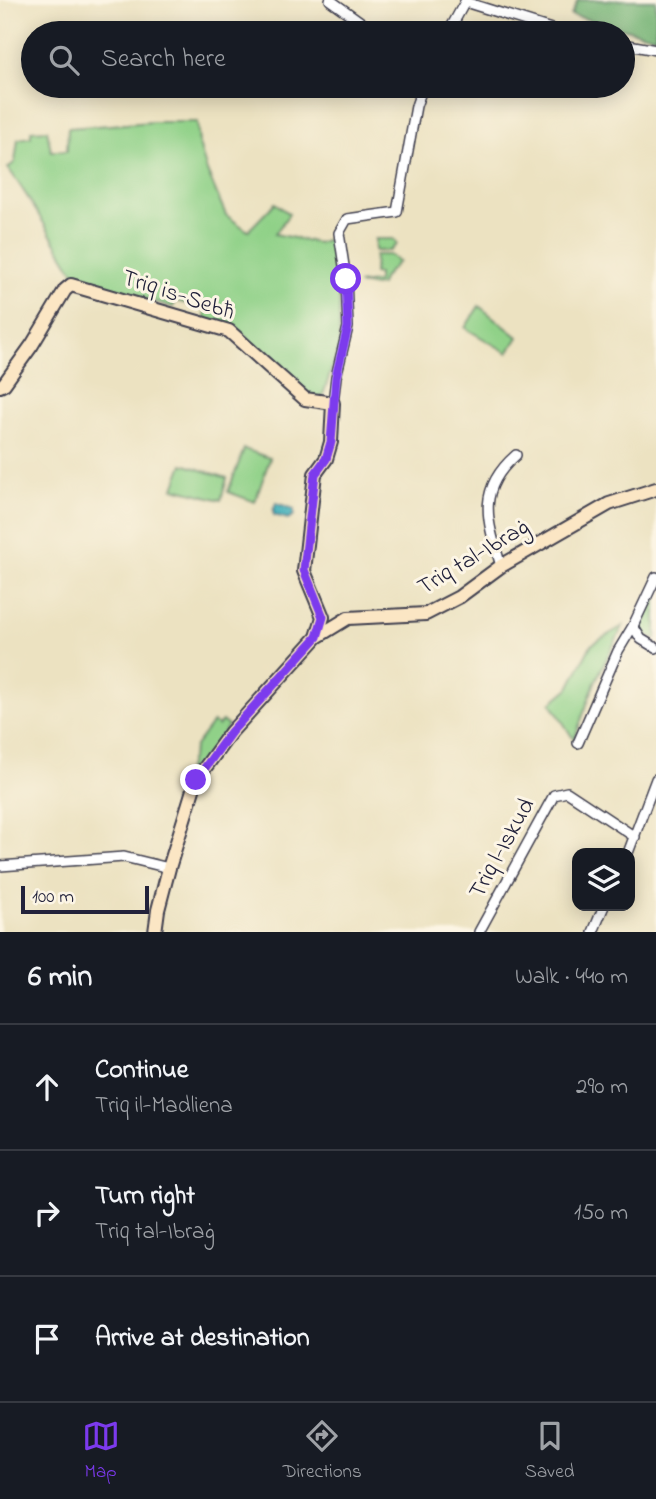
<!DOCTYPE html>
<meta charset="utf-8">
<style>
body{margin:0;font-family:"Indie Flower",sans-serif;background:#20242c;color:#f1f3f6}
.controls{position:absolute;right:21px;bottom:21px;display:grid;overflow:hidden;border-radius:14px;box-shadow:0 4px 18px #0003}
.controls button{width:63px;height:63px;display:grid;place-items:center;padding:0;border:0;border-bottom:2px solid #363941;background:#171b24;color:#f1f3f6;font:35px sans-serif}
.scale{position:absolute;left:21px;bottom:18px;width:128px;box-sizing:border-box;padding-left:7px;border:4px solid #22223b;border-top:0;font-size:19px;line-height:24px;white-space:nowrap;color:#22223b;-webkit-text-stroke:5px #fcf5e5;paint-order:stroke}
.stop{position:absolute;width:21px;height:21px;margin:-16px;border:5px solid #7c3aed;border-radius:50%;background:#fff}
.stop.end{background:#7c3aed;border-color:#fff;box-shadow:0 2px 7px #0008}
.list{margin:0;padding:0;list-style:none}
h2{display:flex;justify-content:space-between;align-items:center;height:91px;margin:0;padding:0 28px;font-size:30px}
h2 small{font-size:23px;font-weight:400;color:#9ea1a6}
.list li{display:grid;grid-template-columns:46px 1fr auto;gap:21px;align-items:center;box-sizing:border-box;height:126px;padding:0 28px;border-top:2px solid #363941}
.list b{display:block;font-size:26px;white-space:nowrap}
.list p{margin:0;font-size:23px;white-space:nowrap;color:#9ea1a6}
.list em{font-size:23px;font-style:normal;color:#9ea1a6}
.icon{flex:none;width:38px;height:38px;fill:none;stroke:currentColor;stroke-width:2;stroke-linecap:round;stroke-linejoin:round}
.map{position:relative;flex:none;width:656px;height:932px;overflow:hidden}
.search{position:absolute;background:#171b24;box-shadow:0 4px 18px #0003;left:21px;right:21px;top:21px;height:77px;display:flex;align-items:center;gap:18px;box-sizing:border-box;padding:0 24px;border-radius:38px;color:#9ea1a6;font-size:26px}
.sheet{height:469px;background:#171b24}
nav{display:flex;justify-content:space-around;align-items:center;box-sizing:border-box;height:98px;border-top:2px solid #363941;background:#171b24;font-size:19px;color:#9ea1a6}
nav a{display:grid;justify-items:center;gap:4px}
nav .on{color:#7c3aed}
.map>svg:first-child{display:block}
</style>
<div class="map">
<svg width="656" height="932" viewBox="0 0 656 932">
<rect width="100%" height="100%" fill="#fcf5e5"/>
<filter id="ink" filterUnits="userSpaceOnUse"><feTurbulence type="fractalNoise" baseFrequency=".0143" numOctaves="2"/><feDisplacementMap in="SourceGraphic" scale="14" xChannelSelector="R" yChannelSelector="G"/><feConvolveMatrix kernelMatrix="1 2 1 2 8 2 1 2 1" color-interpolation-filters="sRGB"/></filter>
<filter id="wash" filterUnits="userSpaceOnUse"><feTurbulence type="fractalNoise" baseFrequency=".00686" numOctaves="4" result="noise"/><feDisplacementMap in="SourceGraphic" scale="28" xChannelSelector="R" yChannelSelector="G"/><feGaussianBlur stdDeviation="1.57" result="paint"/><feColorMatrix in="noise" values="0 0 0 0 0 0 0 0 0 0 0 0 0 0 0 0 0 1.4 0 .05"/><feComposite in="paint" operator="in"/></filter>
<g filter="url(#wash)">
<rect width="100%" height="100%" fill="#ece2c1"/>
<path fill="#90d188" stroke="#597a62" stroke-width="2" d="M 153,122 L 197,122 L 199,144 L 207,171 L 226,215 L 248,231 L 275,203 L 289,214 L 275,234 L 318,243 L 332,238 L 339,270 L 339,347 L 322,398 L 312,398 L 264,359 L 244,334 L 205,319 L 205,308 L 176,301 L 173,307 L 78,279 C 54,242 34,204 8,168 L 15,162 L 18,139 L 31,137 L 31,131 L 47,130 L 51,151 L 67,151 L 68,128 Z
M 375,239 L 393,239 L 397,244 L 390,251 L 375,251 Z
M 375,255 L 389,255 L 399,261 L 384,277 L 381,285 L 373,286 L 357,284 L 378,282 L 378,274 L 374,274 Z
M 479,306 L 518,337 L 508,353 L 465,328 Z
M 244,449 L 270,458 L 255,502 L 228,492 Z
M 183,464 L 227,478 L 221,500 L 174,488 Z
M 655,596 L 656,596 L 656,639 L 640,633 Z
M 623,626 L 595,682 L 574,740 L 551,703 L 569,688 L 591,645 Z
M 222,721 L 228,726 L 200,768 L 187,771 L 195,746 L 213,722 L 218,726 Z"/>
<path fill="#74b374" stroke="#4b6a58" stroke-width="2" d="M 578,0 L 656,0 L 656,37 L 571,15 Z"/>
<path fill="#3dadb8" stroke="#30687a" stroke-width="2" d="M 276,503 L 294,509 L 294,515 L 288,519 L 274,515 L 273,511 Z"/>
</g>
<g filter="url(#ink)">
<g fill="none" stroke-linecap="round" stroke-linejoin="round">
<defs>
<path id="minor" d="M 330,0 L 376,33
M 465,2 L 564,33
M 351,33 L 357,20
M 448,33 L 466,0
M 623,44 L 656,50
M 307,88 L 310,86
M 333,403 L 336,377 L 348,327 L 346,279 L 339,233 L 347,219 L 397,212 L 416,106 L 423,86
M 501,566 C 487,520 476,490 516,455
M 656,577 L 633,626 L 641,639 L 656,648
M 578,743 L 618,651 L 633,626
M 628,853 L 656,779
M 0,866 L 124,857 L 169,868
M 479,932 L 554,795 L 567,792 L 635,837
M 593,932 L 604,906"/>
<path id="secondary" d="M 0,386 L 4,384 L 32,345 L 65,290 L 71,285 L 229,331 L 305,399 L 333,403 L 331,442 L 326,459 L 315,474 L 304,571 L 323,617 L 317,637
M 155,932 L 158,910 L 169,868 L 196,780 L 231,732 L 317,637 L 348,618 L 426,614 L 459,597 L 501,566 L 609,504 L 656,489"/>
</defs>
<use href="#minor" stroke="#403f4f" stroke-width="12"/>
<use href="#secondary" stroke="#403f4f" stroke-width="16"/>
<use href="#minor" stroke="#fff" stroke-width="9"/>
<use href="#secondary" stroke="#fbe6c4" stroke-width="12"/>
</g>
</g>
<g fill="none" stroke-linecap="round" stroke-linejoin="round" filter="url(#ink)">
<path stroke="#7c3aed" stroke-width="9" d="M 196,780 L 231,732 L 317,637 L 323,617 L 304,570 L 315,474 L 326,459 L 331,442 L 336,377 L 348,327 L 346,279"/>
</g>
<g text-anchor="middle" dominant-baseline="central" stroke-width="6" stroke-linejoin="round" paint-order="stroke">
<g font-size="24" fill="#22223b" stroke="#fcf5e5">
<text transform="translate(178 296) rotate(18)">Triq is-Sebħ</text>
<text transform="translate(474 558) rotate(-31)">Triq tal-Ibraġ</text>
<text transform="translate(503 849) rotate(-61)">Triq l-Iskud</text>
</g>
</g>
</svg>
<div class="controls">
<button><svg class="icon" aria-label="layers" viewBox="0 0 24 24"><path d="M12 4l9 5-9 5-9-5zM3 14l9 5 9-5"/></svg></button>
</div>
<div class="scale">100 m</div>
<div class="stop" style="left:346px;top:279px"></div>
<div class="stop end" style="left:196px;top:780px"></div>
<div class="search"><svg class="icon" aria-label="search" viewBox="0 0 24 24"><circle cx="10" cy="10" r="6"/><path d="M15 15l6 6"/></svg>Search here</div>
</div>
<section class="sheet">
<h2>6 min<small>Walk · 440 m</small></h2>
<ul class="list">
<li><svg class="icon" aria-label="ahead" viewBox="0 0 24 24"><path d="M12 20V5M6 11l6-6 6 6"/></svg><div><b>Continue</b><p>Triq il-Madliena</p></div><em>290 m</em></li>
<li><svg class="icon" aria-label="right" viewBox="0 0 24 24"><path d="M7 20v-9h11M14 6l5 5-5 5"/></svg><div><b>Turn right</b><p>Triq tal-Ibraġ</p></div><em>150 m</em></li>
<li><svg class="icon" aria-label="arrive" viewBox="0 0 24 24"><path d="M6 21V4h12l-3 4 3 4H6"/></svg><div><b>Arrive at destination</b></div></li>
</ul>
</section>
<nav>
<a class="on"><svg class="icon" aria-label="map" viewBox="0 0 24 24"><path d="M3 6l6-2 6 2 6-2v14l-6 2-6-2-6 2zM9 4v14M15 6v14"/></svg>Map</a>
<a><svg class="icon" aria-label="directions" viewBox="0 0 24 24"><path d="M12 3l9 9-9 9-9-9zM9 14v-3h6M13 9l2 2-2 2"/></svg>Directions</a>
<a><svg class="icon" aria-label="saved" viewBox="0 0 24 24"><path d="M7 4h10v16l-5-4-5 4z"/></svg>Saved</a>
</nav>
